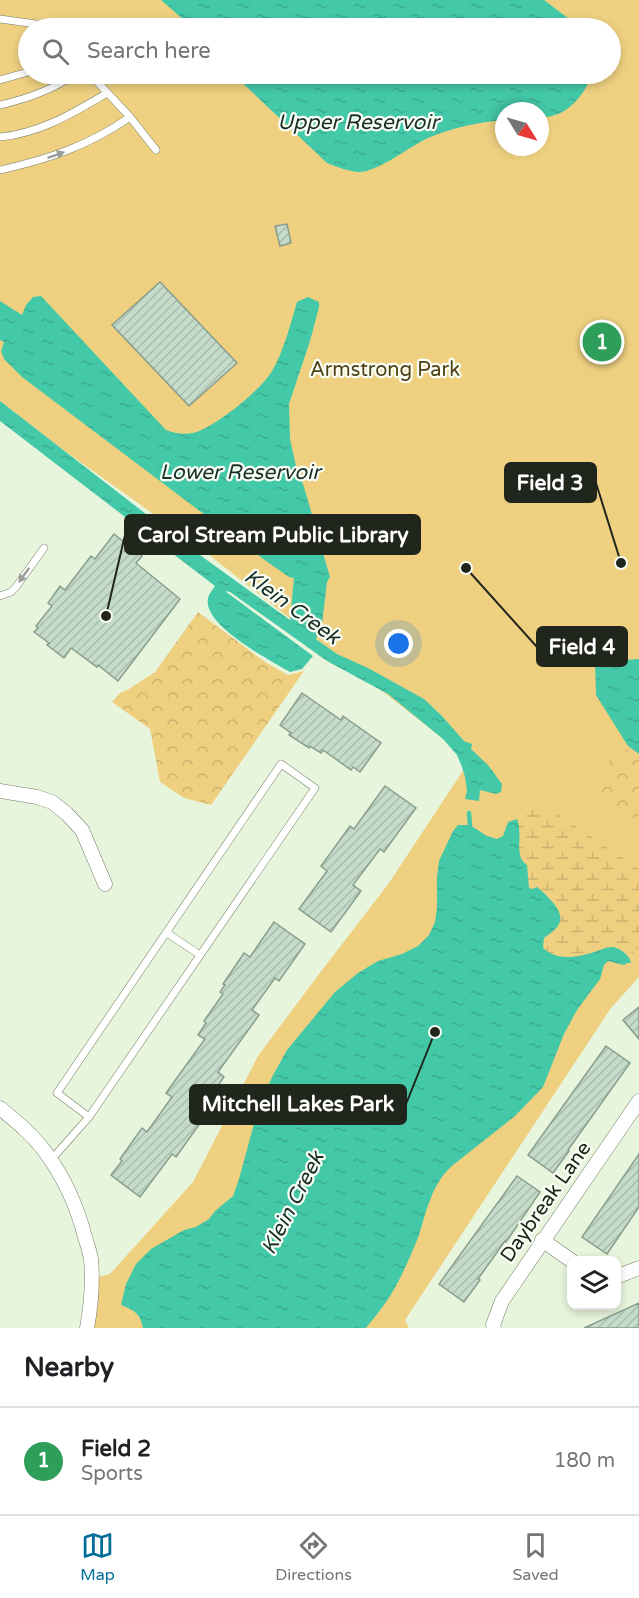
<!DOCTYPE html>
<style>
body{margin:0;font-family:"Varela Round",sans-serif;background:#f2f2f2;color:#202124}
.controls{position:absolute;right:18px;bottom:18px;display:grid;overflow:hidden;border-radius:12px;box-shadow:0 3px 9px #0003}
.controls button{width:54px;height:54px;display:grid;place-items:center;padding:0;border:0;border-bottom:2px solid #e0e0e0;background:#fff;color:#202124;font:30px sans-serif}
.compass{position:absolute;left:495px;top:102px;width:54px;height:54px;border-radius:50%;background:#fff;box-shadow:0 3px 9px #0003;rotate:127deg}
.you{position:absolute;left:399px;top:644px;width:21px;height:21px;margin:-15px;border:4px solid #fff;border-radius:50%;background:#1a73e8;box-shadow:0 0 0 9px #1a73e833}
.badge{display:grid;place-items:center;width:39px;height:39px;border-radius:50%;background:#006d99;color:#fff;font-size:20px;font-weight:700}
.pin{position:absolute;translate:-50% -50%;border:3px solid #fff;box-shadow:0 2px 6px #0006}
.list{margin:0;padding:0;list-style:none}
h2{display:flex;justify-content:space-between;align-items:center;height:78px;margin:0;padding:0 24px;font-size:26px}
h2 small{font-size:20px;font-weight:400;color:#757577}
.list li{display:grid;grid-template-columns:39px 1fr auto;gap:18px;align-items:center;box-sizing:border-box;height:108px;padding:0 24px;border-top:2px solid #e0e0e0}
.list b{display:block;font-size:22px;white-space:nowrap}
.list p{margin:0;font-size:20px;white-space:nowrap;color:#757577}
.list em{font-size:20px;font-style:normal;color:#757577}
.icon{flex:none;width:33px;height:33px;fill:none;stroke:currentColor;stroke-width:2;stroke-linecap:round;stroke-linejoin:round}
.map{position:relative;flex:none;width:639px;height:1328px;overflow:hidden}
.search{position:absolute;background:#fff;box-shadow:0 3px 9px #0003;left:18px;right:18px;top:18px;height:66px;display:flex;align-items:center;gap:15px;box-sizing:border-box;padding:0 21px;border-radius:33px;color:#757577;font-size:22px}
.sheet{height:186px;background:#fff}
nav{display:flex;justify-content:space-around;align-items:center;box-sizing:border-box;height:84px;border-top:2px solid #e0e0e0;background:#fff;font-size:16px;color:#757577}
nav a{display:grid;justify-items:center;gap:3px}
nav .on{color:#006d99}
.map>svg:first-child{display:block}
</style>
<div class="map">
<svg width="639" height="1328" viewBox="0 0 639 1328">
<defs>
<pattern id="forest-crowns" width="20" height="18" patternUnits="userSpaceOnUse" patternTransform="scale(1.5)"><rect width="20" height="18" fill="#eed080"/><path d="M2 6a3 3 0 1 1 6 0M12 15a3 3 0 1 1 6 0" fill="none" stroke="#ccb26e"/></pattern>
<pattern id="wetland-marsh" width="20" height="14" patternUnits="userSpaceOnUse" patternTransform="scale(1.5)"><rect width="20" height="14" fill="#eed080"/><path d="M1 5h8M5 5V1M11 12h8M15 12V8" fill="none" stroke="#ccb26e"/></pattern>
<pattern id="water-ripples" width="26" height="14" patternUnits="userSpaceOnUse" patternTransform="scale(1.5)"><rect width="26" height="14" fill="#44c9a8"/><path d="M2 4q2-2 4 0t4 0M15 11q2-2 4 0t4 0" fill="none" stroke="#3bac90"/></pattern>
<pattern id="building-hatch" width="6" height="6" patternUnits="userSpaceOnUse" patternTransform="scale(1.5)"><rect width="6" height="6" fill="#c6dccb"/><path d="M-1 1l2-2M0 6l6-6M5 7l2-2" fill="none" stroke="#aabdae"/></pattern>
</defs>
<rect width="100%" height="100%" fill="#e8f5dd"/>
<path fill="#eed080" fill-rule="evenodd" d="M 0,0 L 639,0 L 639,977 L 611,1008 L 405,1320 L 409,1328 L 81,1328 L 86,1280 L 110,1274 L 193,1182 L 258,1056 L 316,978 L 389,883 L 470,760 L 190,540 L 55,444 L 0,401 ZM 28,28 L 610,28 L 610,74 L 28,74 ZM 504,111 L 540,111 L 540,147 L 504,147 Z"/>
<path fill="url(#forest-crowns)" d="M 198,612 L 265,662 L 288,675 L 304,671 L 211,805 L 184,798 L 160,782 L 150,729 L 112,702 L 120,693 L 129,689 L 155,672 Z
M 628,746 L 639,754 L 639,822 L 627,814 L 587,797 L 611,758 L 622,759 Z"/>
<path fill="url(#wetland-marsh)" d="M 542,808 L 556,813 L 639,869 L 639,947 L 629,957 C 625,953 620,948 613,947 C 608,947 603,949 599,951 C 580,956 559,962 543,948 L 544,938 L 555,930 L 532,889 L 529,888 L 527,879 L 528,876 L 520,854 L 519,827 L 517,819 L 529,810 Z"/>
<path fill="url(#water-ripples)" d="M 161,0 L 544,0 L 581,28 L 193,28 Z
M 233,74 L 593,74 C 586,90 573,110 555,115 C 550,117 545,117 540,117 L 540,111 L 504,111 L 504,120 C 479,122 451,128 428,138 C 410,146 377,173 358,172 C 348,171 337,167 327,163 Z
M 41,296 L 166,430 C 174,433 183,435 193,433 C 214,428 261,390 272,371 C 283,353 291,323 297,302 L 308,297 L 319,302 L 319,307 L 310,341 L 289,404 L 290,439 L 296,466 L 304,487 L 330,577 L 327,582 L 322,624 L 316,639 L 337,654 L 368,668 L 424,699 L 442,716 L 464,741 L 472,744 L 471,749 L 488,765 L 502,784 L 501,792 L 496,794 L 480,790 L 479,801 L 465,799 L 467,791 L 465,777 L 462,767 L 457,755 L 443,739 L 388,694 L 327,661 L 230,592 L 225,591 L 313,656 L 302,669 L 290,672 C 270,660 202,625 208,598 C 209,594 213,589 215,586 L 0,421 L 0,401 L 186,545 L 290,620 L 294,578 L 289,577 L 266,561 L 22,377 L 4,359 L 1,351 L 4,342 L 0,340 L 0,301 L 22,315 L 26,305 L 33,297 Z
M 639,659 L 639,754 L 628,746 L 596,695 L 595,662 Z
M 517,819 C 518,822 519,825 519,828 C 521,841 515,857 527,865 L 529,888 L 532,889 L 537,887 C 545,894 566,911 559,924 C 556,930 549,934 544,938 L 543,948 C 559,962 579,957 597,951 C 601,950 606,947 611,947 C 619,947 630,955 631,963 L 627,963 L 624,965 L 608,961 L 604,965 L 600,979 L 577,1010 L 564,1034 L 543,1087 L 515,1116 L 453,1165 C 432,1183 427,1210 419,1235 C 414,1248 408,1262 402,1274 C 393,1294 380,1311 366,1328 L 143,1328 C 140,1313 135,1311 121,1305 L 126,1284 L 136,1264 L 151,1249 L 184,1230 L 196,1227 L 209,1219 L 215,1211 L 233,1196 L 239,1179 L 258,1109 L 272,1077 L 287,1050 L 335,992 L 358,973 L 378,961 L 402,954 L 418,946 L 429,935 L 435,922 L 437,907 L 437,877 L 439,861 L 453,831 L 458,825 L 470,825 L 487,836 L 497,839 L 503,836 L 508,822 Z"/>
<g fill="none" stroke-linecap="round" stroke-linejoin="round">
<path stroke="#44c9a8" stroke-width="4.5" d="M 469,813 L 470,825"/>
</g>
<path fill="url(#building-hatch)" stroke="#889d8c" stroke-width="1.5" d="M 287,224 L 291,243 L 280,246 L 275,226 Z
M 160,282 L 237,363 L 189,406 L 112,325 Z
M 114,534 L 142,556 L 136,563 L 180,599 L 118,681 L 98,665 L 97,667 L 71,648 L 64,658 L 47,645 L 49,643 L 34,632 L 38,628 L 36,626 L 52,606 L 48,603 L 60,586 L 65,590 L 91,556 L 95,559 Z
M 302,693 L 341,720 L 343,716 L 381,743 L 360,772 L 353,767 L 351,770 L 323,750 L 321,753 L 310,746 L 309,748 L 289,735 L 291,733 L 280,725 Z
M 385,786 L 416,808 L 384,852 L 380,849 L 353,885 L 361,891 L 331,932 L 299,909 L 327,871 L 321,866 L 350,826 L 354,829 Z
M 274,922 L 305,944 L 279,981 L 275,978 L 252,1010 L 259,1015 L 218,1072 L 224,1077 L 200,1111 L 206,1115 L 176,1157 L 172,1154 L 140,1197 L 111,1175 L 122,1161 L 120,1159 L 142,1128 L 147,1132 L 172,1097 L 166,1093 L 205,1039 L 198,1035 L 206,1023 L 204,1021 L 223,994 L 220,992 L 225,985 L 223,984 L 244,953 L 250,957 Z
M 639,1007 L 639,1039 L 623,1020 Z
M 606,1046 L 630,1063 L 568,1150 L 569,1151 L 553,1173 L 528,1155 Z
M 639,1154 L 639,1207 L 607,1254 L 582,1237 Z
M 517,1176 L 540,1192 L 506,1242 L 505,1241 L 478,1279 L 480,1280 L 464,1302 L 439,1284 Z
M 639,1303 L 639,1328 L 584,1328 Z"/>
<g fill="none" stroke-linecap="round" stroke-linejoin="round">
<defs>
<path id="lane" d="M 0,19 L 50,26 L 51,28
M 90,74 L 130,117 L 156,150
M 0,80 L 28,72
M 0,105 C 26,99 53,90 75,74
M 0,137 C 41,133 73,113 107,93
M 0,170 C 49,159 88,146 130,117
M 0,596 L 11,592 L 16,587 L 44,548
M 167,933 L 200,955
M 51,1160 L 89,1117 L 315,788 L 281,764 L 57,1093 L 89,1117"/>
<path id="street" d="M 0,791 L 37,797 L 52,802 L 67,814 L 82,830 L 105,884
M 0,1108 C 17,1122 34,1136 46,1153 C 65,1179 77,1206 85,1237 C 87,1244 90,1252 91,1259 C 93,1281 91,1306 87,1328
M 542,1240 L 572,1261
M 616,1277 L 639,1268
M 494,1328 L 493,1325 L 502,1301 L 639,1101"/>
</defs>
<use href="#lane" stroke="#737f6a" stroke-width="8"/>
<use href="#street" stroke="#737f6a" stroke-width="15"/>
<use href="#lane" stroke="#fff" stroke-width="7"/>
<use href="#street" stroke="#fff" stroke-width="14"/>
</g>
<defs><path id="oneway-solid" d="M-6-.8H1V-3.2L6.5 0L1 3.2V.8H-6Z" transform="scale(1.5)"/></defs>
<g fill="#9b9d99">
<use href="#oneway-solid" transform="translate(56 155) rotate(-19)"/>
<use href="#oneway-solid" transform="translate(24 575) rotate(126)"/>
</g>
<g text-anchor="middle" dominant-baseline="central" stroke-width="4.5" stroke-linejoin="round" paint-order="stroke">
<g font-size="20" fill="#4f4016" stroke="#fafff6">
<text x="385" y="370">Armstrong Park</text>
</g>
<g font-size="20" fill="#21261d" stroke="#fafff6">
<text transform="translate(546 1202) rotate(-55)">Daybreak Lane</text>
</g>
<g font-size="21" font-style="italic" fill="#182f28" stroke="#fafff6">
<text x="358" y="122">Upper Reservoir</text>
<text x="240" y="472">Lower Reservoir</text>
<text transform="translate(292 607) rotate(36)">Klein Creek</text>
<text transform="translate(293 1203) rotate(-63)">Klein Creek</text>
</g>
</g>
<path fill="none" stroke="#21261d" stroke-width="2" d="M621 563L596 483M106 616L125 535M466 568L537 647M435 1032L406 1104"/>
<g fill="#21261d" stroke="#fafff6" stroke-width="2">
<circle cx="621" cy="563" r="6"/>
<circle cx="106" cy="616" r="6"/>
<circle cx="466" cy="568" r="6"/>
<circle cx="435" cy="1032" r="6"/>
</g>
<g fill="#21261d" stroke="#21261d" stroke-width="2">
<rect x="505" y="463" width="91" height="39" rx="6"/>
<rect x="125" y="515" width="295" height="39" rx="6"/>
<rect x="537" y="627" width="90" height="39" rx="6"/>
<rect x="190" y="1085" width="216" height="39" rx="6"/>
</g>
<g font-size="21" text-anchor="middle" font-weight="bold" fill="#fff">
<text x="550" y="490">Field 3</text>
<text x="273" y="542">Carol Stream Public Library</text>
<text x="582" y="654">Field 4</text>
<text x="298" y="1111">Mitchell Lakes Park</text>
</g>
</svg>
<div class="controls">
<button><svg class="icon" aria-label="layers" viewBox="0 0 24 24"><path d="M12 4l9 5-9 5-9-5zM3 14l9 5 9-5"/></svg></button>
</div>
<svg class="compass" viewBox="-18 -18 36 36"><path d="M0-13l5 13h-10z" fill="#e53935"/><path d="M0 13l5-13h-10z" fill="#757577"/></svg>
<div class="you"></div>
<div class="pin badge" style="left:602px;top:342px;background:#2e9e5b">1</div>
<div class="search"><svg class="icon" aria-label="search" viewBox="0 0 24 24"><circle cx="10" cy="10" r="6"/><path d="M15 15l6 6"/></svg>Search here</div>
</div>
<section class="sheet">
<h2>Nearby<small></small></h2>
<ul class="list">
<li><span class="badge" style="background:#2e9e5b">1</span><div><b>Field 2</b><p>Sports</p></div><em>180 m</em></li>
</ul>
</section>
<nav>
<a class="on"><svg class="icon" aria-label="map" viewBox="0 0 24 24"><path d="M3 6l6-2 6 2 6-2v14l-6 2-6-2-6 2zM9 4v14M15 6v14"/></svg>Map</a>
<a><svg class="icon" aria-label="directions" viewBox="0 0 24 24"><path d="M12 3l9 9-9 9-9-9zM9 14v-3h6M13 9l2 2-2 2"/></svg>Directions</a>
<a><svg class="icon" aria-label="saved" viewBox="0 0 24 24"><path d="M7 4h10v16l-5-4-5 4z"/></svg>Saved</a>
</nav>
